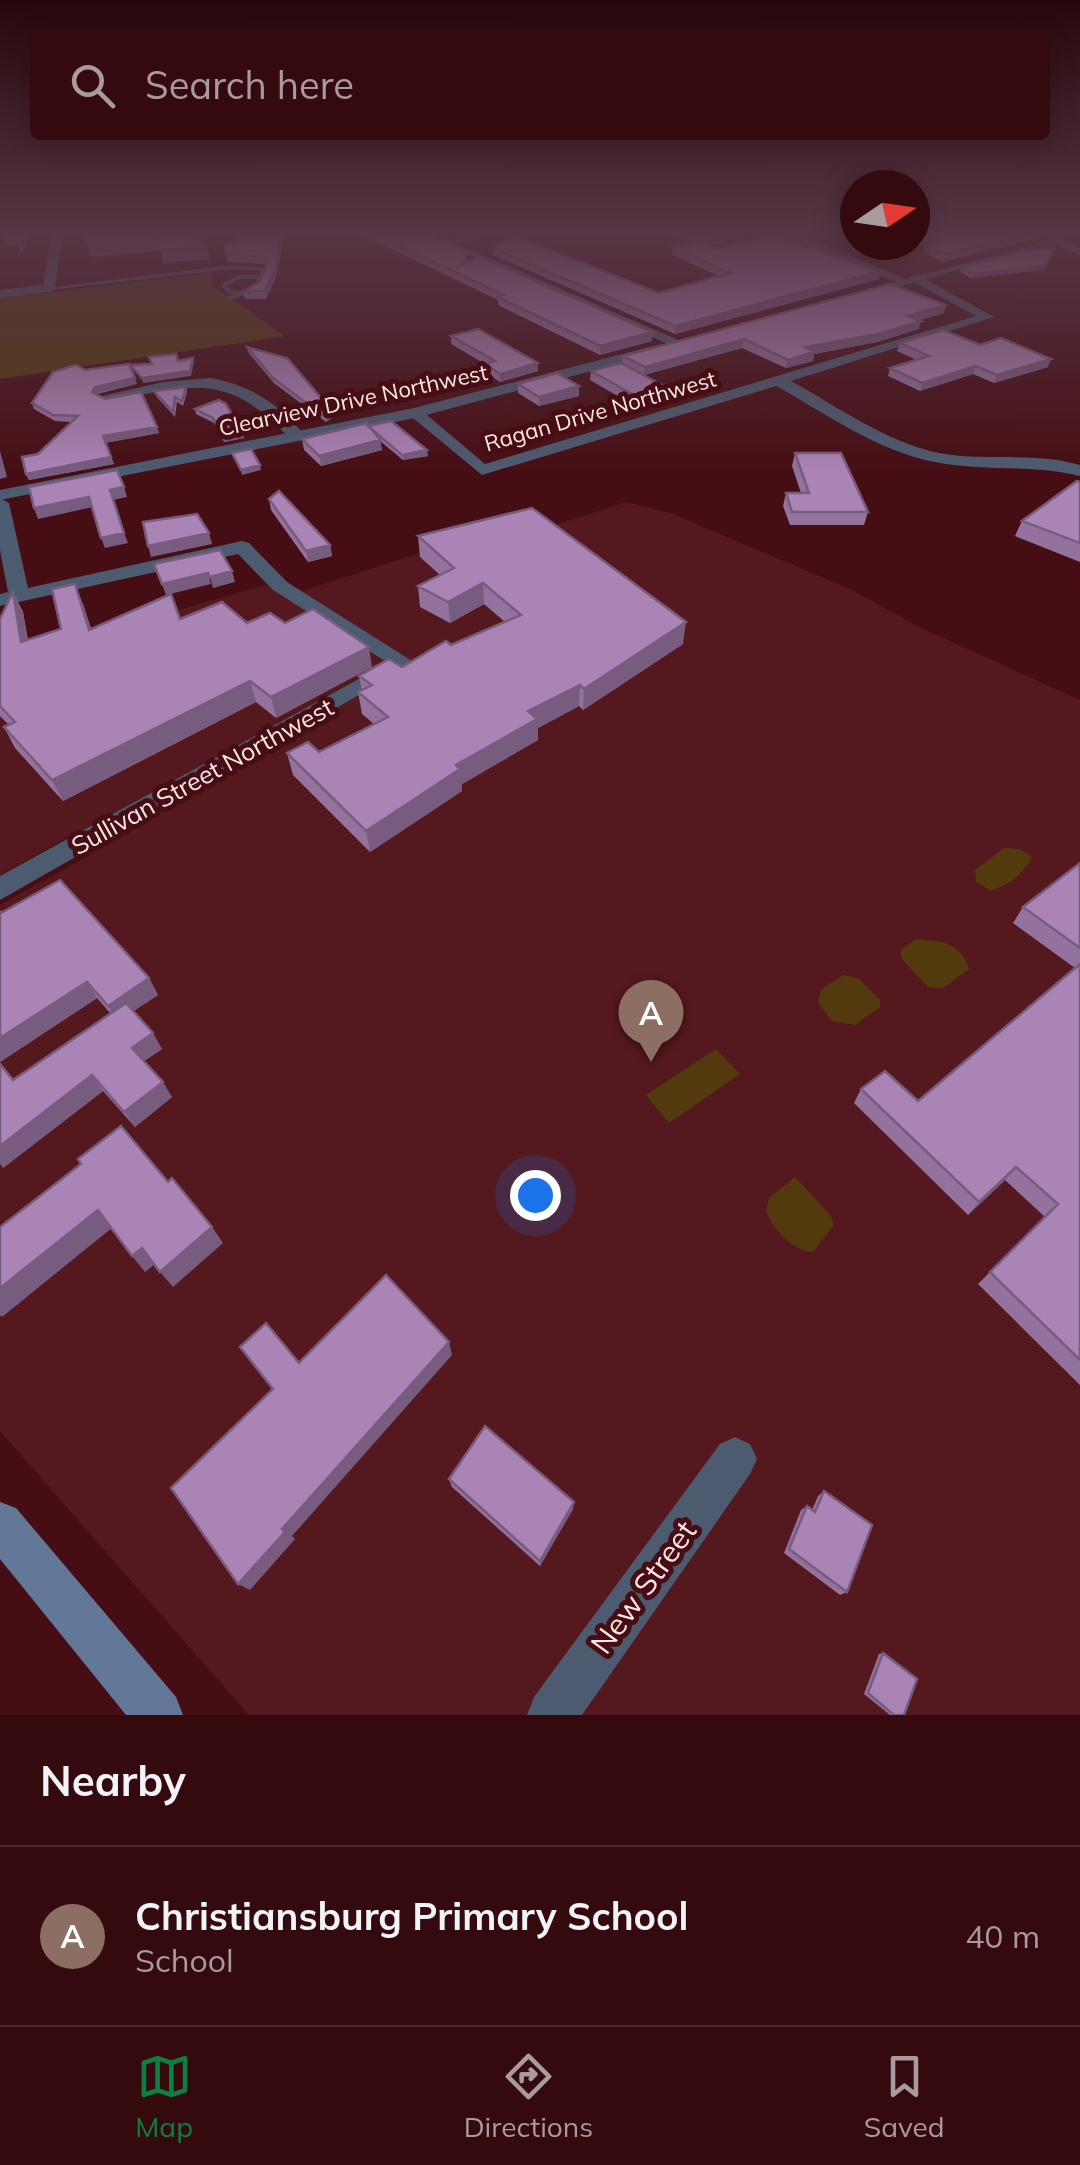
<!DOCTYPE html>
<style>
body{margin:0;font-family:Mulish,sans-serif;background:#3c1318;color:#f1f3f6}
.compass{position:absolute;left:840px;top:170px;width:90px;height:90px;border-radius:50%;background:#340a0f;box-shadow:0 5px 25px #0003;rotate:77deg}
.you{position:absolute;left:535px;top:1195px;width:35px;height:35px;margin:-25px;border:8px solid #fff;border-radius:50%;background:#1a73e8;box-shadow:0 0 0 15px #1a73e833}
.badge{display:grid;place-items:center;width:65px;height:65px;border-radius:50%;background:#0b8043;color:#fff;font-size:32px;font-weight:700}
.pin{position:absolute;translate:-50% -82px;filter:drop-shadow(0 2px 5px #0008)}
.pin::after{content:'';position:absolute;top:52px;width:35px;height:30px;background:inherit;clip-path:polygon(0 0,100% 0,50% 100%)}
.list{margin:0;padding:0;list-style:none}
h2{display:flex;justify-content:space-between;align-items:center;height:130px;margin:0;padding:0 40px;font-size:42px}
h2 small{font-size:32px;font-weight:400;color:#a99a9e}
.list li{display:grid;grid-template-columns:65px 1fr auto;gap:30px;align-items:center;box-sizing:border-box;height:180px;padding:0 40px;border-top:2px solid #4e2b2f}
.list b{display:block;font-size:38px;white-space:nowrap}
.list p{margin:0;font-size:32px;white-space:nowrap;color:#a99a9e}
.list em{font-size:32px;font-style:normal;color:#a99a9e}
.icon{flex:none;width:55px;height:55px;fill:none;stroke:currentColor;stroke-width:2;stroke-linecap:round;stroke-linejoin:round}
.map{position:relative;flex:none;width:1080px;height:1715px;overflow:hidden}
.search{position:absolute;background:#340a0f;box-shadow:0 5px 25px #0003;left:30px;right:30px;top:30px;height:110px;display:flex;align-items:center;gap:25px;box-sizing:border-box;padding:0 35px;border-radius:10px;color:#a99a9e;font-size:38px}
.sheet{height:310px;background:#340a0f}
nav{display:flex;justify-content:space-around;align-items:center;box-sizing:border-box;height:140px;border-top:2px solid #4e2b2f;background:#340a0f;font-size:28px;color:#a99a9e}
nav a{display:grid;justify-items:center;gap:5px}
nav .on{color:#0b8043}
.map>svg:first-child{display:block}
</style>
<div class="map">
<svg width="1080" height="1715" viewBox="0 0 1080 1715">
<rect width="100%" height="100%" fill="#460e14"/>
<path fill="#56181f" d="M 626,502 L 673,514 L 852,590 L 917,626 L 1080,700 L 1080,1715 L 249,1715 L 0,1431 L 0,905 L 90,855 L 72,835 L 0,875 L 0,661 L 266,585 L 284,597 L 451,543 L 543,529 Z"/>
<path fill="#523a0e" d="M 211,273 L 213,286 L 285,336 L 0,379 L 0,298 Z
M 1004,848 L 1020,849 L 1032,857 C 1021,876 1011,883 991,891 L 976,882 L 975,870 Z
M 916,939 C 940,941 961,942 969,969 L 943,988 L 928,987 L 901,958 L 901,950 Z
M 843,975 L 858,978 L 880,1000 L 880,1007 L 855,1025 L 832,1021 L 818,1002 L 821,990 Z
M 716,1049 L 740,1074 L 669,1123 L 646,1095 Z
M 795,1177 L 831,1216 L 834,1225 L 813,1252 C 792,1250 774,1230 766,1211 L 769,1198 Z"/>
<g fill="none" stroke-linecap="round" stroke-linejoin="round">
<path fill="#4d5b70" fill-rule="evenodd" d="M 232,265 L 266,268 C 263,290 253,292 230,300 L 226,298 L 233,294 L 227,293 L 221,284 L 238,275 L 259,275 L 260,271 L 232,269 L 49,290 L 46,288 ZM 239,279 L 257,279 L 255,285 L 241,291 L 231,290 L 227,286 Z"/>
<path fill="#4d5b70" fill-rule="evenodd" d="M 51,233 L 63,233 L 54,291 L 0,298 L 0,290 L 43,285 Z
M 197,233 L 209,233 L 198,245 L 190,245 Z
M 418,233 L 434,233 L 448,239 L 493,233 L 458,244 L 685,343 L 673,346 Z
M 769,233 L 796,233 L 911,281 L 901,284 L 784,237 L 714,253 L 708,249 Z
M 1035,233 L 1051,233 L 1065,241 L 1055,243 Z
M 916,274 L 994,317 L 791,381 C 838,407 886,442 939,453 C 986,462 1033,451 1080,465 L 1080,476 C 1032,464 984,472 935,462 C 877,451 827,414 776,386 L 482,475 L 407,413 L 421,410 L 485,464 L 976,316 L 912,281 L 910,278 Z
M 211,378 C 252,386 280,404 306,437 L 292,441 C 228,370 192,385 106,402 L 98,397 L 163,382 Z
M 0,498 L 9,503 L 28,588 L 242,541 L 249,543 L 287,582 L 415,663 L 0,900 L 0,876 L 388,663 L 273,590 L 238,554 L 0,606 L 0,594 L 8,592 L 0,550 Z
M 735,1437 L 750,1444 L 757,1459 L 750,1474 L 582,1715 L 527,1715 L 534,1697 L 720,1444 Z"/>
<path fill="#4d5b70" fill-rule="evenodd" d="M 1059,238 L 1080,247 L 1080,255 L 1057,245 L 1038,247 L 863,297 L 852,294 Z
M 657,345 L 662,346 L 662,352 L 415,418 L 0,500 L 0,490 L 414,408 Z"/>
<path fill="#637899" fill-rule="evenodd" d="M 0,1502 L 16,1508 L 176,1697 L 183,1715 L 126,1715 L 0,1559 Z"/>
</g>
<path fill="#93729d" d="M 236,233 L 287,233 L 283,238 L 276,278 L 266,299 L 245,299 L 243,292 L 261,280 L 266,264 L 227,262 L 226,254 L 238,242 Z
M 358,233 L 428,233 L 469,260 L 468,262 L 652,332 L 652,341 L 600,355 L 498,305 L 498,300 Z
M 671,233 L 747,233 L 746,235 L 709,245 L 716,249 L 879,279 L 675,334 L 493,255 L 493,248 L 659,293 L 719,276 L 672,255 L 673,247 L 693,243 Z
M 915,233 L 1039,233 L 1037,238 L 942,262 L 924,252 L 926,245 L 930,244 L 915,238 Z
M 1054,251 L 1044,270 L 971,278 L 960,272 L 961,267 Z
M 944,313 L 919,320 L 919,329 L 877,342 L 814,354 L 813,361 L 786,368 L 742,348 L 644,375 L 664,386 L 663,396 L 633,405 L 590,380 L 591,371 L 622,363 L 623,356 Z
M 451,336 L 538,363 L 538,371 L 500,382 L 485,372 L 485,364 L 451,344 Z
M 900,343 L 980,345 L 1048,367 L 994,383 L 973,374 L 920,391 L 888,376 L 890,368 L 917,360 L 897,351 Z
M 247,347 L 333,412 L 333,417 L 326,422 L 274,383 L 248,352 Z
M 137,384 L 97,394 L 159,433 L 105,443 L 114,464 L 29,480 L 26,474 L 38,454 L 72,422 L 55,421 L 34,409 L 32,403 Z
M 518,384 L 579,386 L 579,396 L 539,406 L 518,393 Z
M 186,387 L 187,392 L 183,406 L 177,402 L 175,417 L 156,396 L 154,391 Z
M 195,409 L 243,433 L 244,438 L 224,442 L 214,423 L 196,414 Z
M 369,426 L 428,456 L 403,460 L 380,441 L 382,450 L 321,466 L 304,450 L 302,439 Z
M 795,453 L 868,512 L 864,525 L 790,525 L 783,506 L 786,493 L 801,493 L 792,466 Z
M 1080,482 L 1080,562 L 1015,536 L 1022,521 Z
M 269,499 L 330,545 L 332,556 L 308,562 L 271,510 Z
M 418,536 L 683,644 L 583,710 L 579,706 L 538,728 L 538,740 L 462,784 L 462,791 L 370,852 L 293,775 L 287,753 L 319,752 L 374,724 L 362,714 L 358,692 L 362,690 L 359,676 L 402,667 L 505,622 L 484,604 L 450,623 L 420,607 L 418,586 L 440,575 L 420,557 Z
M 13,592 L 23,612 L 28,640 L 61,629 L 83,604 L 91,629 L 180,619 L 285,623 L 372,667 L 276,718 L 256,702 L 63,801 L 15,748 L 4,727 L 9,725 L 0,716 L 0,619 Z
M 1080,863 L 1080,1385 L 978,1284 L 1045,1217 L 1005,1180 L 968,1215 L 854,1103 L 861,1089 L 918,1101 L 1075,968 L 1013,923 L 1023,907 Z
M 0,911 L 149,978 L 158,995 L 133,1011 L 162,1049 L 144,1061 L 172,1097 L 135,1127 L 103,1091 L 3,1168 L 13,1080 L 111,1014 L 97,998 L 0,1062 Z
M 449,1479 L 573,1509 L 540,1566 L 452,1487 Z
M 824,1491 L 847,1592 L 840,1595 L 784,1553 L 801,1510 L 807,1506 L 812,1510 L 818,1496 Z
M 883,1653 L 904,1715 L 890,1715 L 864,1694 L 879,1654 Z"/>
<path fill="#785c7f" d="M 2,233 L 31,233 L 21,253 L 17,244 L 7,245 Z
M 281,233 L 287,233 L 283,238 L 276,278 L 266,299 L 265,291 Z
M 726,233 L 747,233 L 746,235 L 707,245 L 705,242 L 708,238 Z
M 1030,233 L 1039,233 L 1037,238 L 942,262 L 944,254 Z
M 1067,233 L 1080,233 L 1080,235 L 1065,237 Z
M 158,238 L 207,246 L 210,259 L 163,263 L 160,251 L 91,257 L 87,244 Z
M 1054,251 L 1044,270 L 971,278 L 973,274 Z
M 881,271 L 879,279 L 675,334 L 675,326 Z
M 946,305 L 944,313 L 906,324 L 908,316 Z
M 921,321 L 919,329 L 877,342 L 814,354 L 813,361 L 786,368 L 788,360 L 805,347 Z
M 652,332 L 652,341 L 600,355 L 600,346 Z
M 744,339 L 742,348 L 644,375 L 645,367 Z
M 193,358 L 194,362 L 191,376 L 143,383 L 142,378 Z
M 1051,359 L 1048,367 L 994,383 L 997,375 Z
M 538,363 L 538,371 L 500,382 L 500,374 Z
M 976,366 L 973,374 L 920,391 L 922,383 Z
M 135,378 L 137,384 L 97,393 L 94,398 L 92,392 L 95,387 Z
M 579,386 L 579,396 L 539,406 L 539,397 Z
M 664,386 L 663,396 L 633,405 L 634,395 Z
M 333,412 L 333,417 L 326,422 L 325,417 Z
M 157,427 L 159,433 L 105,443 L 103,436 Z
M 243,433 L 244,438 L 224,442 L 223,437 Z
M 380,440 L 382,450 L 321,466 L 319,456 Z
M 427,450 L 428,456 L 403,460 L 402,455 Z
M 0,451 L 7,477 L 0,479 Z
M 111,457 L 114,464 L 29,480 L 26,474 Z
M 260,465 L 261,470 L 242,475 L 241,470 Z
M 124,487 L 127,497 L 113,500 L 110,490 Z
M 89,497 L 93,507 L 38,519 L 34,508 Z
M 124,533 L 128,543 L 105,548 L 101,538 Z
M 209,533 L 212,544 L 151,557 L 148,546 Z
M 330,545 L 332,556 L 308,562 L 306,551 Z
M 232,571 L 235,582 L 213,588 L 210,577 Z
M 208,573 L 211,584 L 166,595 L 162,584 Z
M 483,583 L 484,604 L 450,623 L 448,602 Z
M 75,584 L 83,604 L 98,650 L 89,630 Z
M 13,592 L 23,612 L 31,662 L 21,642 Z
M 686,622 L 683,644 L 583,710 L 584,689 Z
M 369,647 L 372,667 L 276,718 L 271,697 Z
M 250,681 L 256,702 L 63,801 L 52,780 Z
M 580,685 L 579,706 L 538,728 L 538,740 L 462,784 L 462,791 L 370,852 L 366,831 L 528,711 Z
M 149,978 L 158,995 L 117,1022 L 108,1006 Z
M 87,982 L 97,998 L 0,1062 L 0,1038 Z
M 153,1033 L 162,1049 L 141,1063 L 132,1048 Z
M 92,1075 L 103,1091 L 3,1168 L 0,1164 L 0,1146 Z
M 163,1082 L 172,1097 L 135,1127 L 124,1112 Z
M 1016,1167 L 1005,1180 L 968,1215 L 979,1202 Z
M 98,1210 L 113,1227 L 2,1317 L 0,1315 L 0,1288 Z
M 212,1227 L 223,1243 L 173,1287 L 160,1272 Z
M 142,1248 L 155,1264 L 145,1272 L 132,1256 Z
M 449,1342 L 452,1355 L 292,1536 L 295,1539 L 250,1590 L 238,1584 L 282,1529 Z
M 574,1502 L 573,1509 L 540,1566 L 540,1561 Z"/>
<path fill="#ab84b6" stroke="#785c7f" stroke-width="2.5" d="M 87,233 L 183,233 L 207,246 L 159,250 L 158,238 L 87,244 Z
M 236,233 L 281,233 L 275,270 L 265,291 L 243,292 L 261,280 L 268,261 L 265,257 L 226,254 L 225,244 L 238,242 Z
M 372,233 L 428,233 L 469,252 L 457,268 L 478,256 L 652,332 L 600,346 L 498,297 L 504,295 Z
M 688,233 L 726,233 L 708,238 L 705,242 L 716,249 L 773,236 L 881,271 L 675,326 L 493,248 L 514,236 L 659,293 L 730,273 L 673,247 L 704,241 Z
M 923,233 L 1030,233 L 944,254 L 926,245 L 944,241 Z
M 1055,247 L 1045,266 L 973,274 L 961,267 L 1023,251 Z
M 890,284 L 946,305 L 908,316 L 921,321 L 879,334 L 805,347 L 814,352 L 788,360 L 744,339 L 645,367 L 623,356 Z
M 478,329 L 538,363 L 500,374 L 485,364 L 495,361 L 451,336 Z
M 943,330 L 980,345 L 1001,338 L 1051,359 L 997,375 L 976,366 L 922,383 L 890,368 L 929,356 L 900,343 Z
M 247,347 L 287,358 L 333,412 L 325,417 L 273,378 Z
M 176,354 L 178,361 L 193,358 L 190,371 L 142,378 L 130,365 L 152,364 L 149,357 Z
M 621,363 L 664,386 L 634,395 L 591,371 Z
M 129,364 L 135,378 L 95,387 L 92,392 L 105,399 L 141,392 L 157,427 L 103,436 L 111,457 L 26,474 L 22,457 L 38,454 L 78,416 L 53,415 L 32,403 L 53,372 L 76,365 L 85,370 Z
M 557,373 L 579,386 L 539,397 L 518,384 Z
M 186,387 L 182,401 L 175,397 L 173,412 L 154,391 Z
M 219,400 L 226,404 L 243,433 L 223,437 L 213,418 L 195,409 Z
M 391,421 L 427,450 L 402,455 L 368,426 Z
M 367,423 L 380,440 L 319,456 L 302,439 Z
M 251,449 L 260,465 L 241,470 L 232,453 Z
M 795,453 L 841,453 L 868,512 L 792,512 L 786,493 L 809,493 Z
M 117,470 L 124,487 L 110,490 L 124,533 L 101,538 L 89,497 L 34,508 L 29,487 Z
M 1077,481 L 1080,482 L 1080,543 L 1022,521 Z
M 279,491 L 330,545 L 306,551 L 269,499 Z
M 532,508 L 686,622 L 584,689 L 580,685 L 528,711 L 537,719 L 456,765 L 460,769 L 366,831 L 287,753 L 308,742 L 319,752 L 388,717 L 358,692 L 372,685 L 359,676 L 389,659 L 402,667 L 446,641 L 451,645 L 521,615 L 483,583 L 448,602 L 418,586 L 454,568 L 418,536 Z
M 197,514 L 209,533 L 148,546 L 143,522 Z
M 220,550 L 232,571 L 210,577 L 208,573 L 162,584 L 154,564 Z
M 75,584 L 89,630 L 171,594 L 180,619 L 222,602 L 247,623 L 270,613 L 285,623 L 313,609 L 369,647 L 271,697 L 250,681 L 52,780 L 4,727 L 15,722 L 0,706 L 0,619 L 13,592 L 21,642 L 61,629 L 52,589 Z
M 1080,863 L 1080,948 L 1023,907 Z
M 60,880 L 149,978 L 108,1006 L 87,982 L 0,1038 L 0,911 L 1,913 Z
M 1080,964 L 1080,1360 L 990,1272 L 1058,1204 L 1016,1167 L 979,1202 L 861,1089 L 885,1071 L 918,1101 Z
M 126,1003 L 153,1033 L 132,1048 L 163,1082 L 124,1112 L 92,1075 L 0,1146 L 0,1064 L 13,1080 Z
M 121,1126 L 168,1182 L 172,1178 L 212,1227 L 160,1272 L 142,1248 L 132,1256 L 98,1210 L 0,1288 L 0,1227 L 81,1164 L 78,1159 Z
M 386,1275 L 449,1342 L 282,1529 L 285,1532 L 238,1584 L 171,1488 L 273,1389 L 240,1347 L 266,1323 L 299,1363 Z
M 485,1426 L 574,1502 L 540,1561 L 449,1479 Z
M 824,1491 L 872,1525 L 847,1592 L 789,1549 L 807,1506 L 815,1512 Z
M 883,1653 L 917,1679 L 904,1715 L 894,1715 L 868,1693 Z"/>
<linearGradient id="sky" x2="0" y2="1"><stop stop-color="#26080b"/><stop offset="0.49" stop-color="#573645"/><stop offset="1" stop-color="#573645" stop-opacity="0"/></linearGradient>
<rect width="1080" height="473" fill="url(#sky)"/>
<g text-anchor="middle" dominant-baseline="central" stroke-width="10" stroke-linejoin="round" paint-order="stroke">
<g font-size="22" fill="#fee7e6" stroke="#460e14">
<text transform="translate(353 400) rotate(-12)">Clearview Drive Northwest</text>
<text transform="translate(600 411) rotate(-16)">Ragan Drive Northwest</text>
</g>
<g font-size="25" fill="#fee7e6" stroke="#460e14">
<text transform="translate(202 776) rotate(-29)">Sullivan Street Northwest</text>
</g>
<g font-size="30" fill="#fee7e6" stroke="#460e14">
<text transform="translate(643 1587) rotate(-54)">New Street</text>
</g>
</g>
</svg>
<svg class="compass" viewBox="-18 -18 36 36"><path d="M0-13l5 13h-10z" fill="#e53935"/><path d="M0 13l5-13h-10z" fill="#a99a9e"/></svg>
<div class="you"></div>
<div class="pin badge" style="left:651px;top:1062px;background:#8d6e63">A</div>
<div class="search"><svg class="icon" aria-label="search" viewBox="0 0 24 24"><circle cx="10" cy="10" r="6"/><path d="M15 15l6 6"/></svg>Search here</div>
</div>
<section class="sheet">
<h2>Nearby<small></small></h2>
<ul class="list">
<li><span class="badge" style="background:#8d6e63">A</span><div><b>Christiansburg Primary School</b><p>School</p></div><em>40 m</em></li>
</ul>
</section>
<nav>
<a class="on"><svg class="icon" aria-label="map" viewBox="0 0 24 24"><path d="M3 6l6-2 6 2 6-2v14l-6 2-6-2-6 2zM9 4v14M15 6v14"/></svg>Map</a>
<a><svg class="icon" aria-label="directions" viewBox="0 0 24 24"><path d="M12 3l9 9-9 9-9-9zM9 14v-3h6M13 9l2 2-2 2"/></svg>Directions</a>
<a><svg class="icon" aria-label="saved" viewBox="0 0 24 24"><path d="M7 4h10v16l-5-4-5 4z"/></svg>Saved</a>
</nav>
